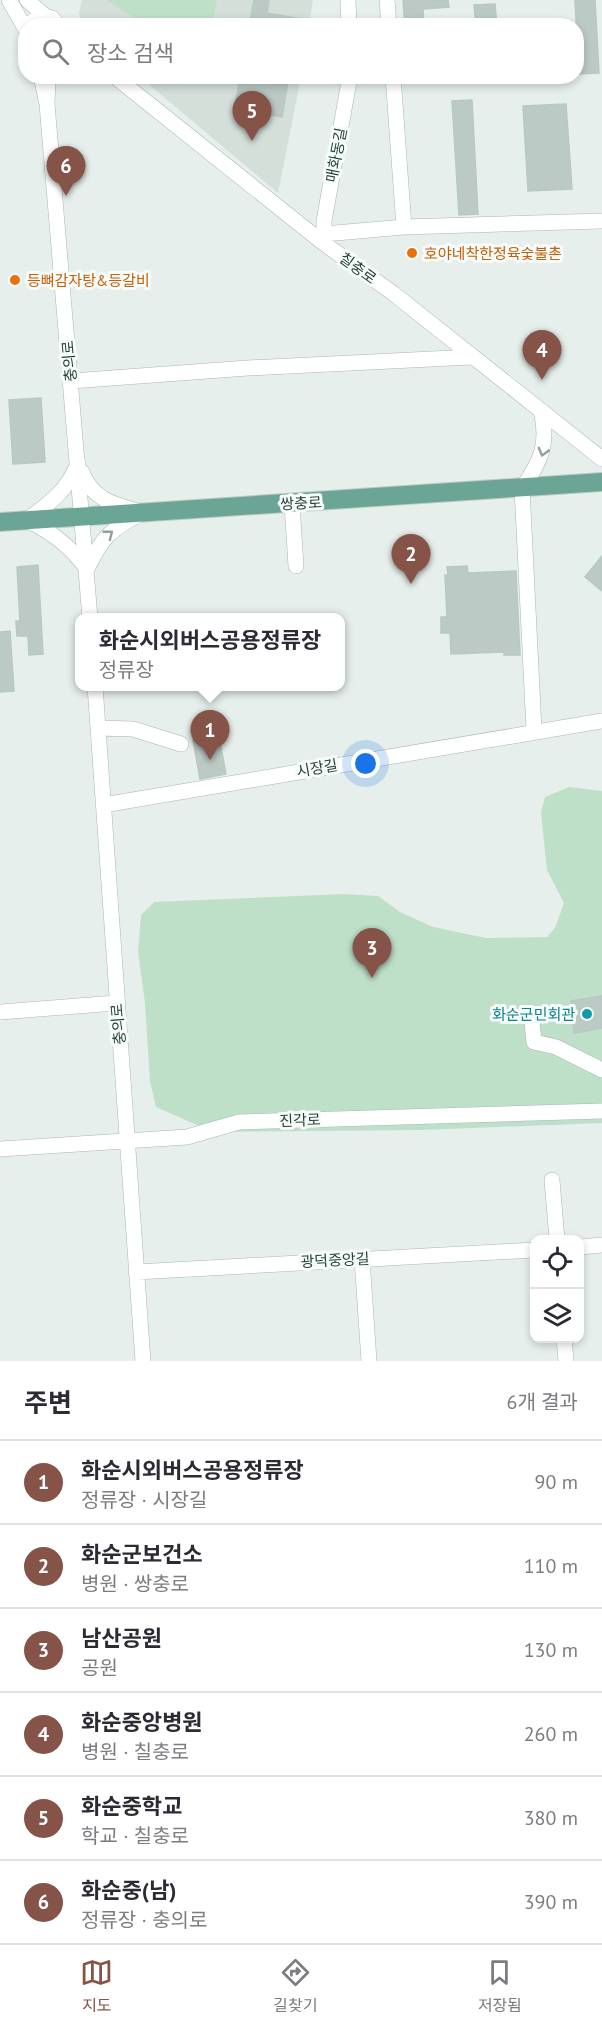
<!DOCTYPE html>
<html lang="ko">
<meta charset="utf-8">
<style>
body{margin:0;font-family:"PT Sans","Noto Sans KR",sans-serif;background:#f7f7f7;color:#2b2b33}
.controls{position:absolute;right:18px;bottom:18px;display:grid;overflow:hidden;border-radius:12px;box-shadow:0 3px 9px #0003}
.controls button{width:54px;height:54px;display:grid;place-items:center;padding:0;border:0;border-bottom:2px solid #e1e1e2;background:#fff;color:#2b2b33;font:30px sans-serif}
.you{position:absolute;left:366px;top:764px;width:21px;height:21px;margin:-15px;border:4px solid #fff;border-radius:50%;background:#1a73e8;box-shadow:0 0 0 9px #1a73e833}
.badge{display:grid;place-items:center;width:39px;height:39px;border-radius:50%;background:#855347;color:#fff;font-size:20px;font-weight:700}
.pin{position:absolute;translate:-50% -50px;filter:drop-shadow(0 2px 3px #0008)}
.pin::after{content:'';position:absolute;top:32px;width:21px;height:18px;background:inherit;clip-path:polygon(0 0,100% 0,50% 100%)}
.popup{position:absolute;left:75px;top:613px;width:270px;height:78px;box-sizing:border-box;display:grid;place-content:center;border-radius:12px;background:#fff;filter:drop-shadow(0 2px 4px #0005);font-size:20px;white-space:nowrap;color:#7c7c81}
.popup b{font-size:22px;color:#2b2b33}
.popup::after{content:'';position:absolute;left:50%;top:100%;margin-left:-12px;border:12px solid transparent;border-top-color:#fff}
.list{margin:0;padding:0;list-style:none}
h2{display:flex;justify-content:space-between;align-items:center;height:78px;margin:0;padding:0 24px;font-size:26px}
h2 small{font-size:20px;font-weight:400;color:#7c7c81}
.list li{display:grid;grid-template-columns:39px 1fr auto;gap:18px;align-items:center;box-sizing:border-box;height:84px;padding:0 24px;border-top:2px solid #e1e1e2}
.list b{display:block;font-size:22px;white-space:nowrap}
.list p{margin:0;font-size:20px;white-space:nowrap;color:#7c7c81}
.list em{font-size:20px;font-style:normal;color:#7c7c81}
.icon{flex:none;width:33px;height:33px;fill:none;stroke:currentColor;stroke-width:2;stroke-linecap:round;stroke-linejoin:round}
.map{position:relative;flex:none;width:602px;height:1361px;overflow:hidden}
.search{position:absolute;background:#fff;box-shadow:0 3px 9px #0003;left:18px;right:18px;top:18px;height:66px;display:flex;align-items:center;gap:15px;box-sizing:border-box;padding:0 21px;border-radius:24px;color:#7c7c81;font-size:22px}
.sheet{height:582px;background:#fff}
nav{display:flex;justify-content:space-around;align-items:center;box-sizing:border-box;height:84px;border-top:2px solid #e1e1e2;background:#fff;font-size:16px;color:#7c7c81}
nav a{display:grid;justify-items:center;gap:3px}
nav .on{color:#855347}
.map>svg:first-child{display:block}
</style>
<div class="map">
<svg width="602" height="1361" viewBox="0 0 602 1361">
<rect width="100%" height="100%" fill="#e6efeb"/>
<path fill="#d4dfda" d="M 82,0 L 313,0 L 309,25 L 81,25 L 79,13 Z
M 140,77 L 301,77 L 278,193 Z"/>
<path fill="#bfe0c8" d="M 106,0 L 217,0 L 212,25 L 146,25 Z
M 569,787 L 602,791 L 602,1123 L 422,1130 L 213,1132 L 156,1107 L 150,1081 L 145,1003 L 138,952 L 141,915 L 154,902 L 344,894 L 378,896 L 400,912 L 433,927 L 486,938 L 547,937 L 555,928 L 564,903 L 547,870 L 541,813 L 545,797 Z"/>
<path fill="#bbcac4" stroke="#b8c9c2" stroke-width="1.5" d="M 254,0 L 269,0 L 267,13 L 313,21 L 313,26 L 249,26 Z
M 403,0 L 448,0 L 449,7 L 423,9 L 424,26 L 405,26 Z
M 575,0 L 595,0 L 599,73 L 579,74 Z
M 495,4 L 497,26 L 476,26 L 474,5 Z
M 240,76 L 289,76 L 282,117 L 235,108 Z
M 472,100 L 478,214 L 459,215 L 452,101 Z
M 566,104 L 572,189 L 528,191 L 523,106 Z
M 41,398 L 45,462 L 13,464 L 9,400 Z
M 602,556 L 602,591 L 585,577 Z
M 38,565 L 43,654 L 29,655 L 28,636 L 17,636 L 16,621 L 20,621 L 17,567 Z
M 467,566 L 468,573 L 516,571 L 520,655 L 504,655 L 504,652 L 451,654 L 450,633 L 441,633 L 441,617 L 447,617 L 445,575 L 448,575 L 447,567 Z
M 10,631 L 14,691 L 0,692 L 0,632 Z
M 211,737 L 220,742 L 226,774 L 200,779 L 193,740 Z
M 602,996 L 602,1028 L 574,1033 L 571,1001 Z"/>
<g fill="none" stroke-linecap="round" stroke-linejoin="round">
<defs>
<path id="minor" d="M 9,0 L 26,30
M 27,0 L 44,15
M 348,0 L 349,26
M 387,0 L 389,26
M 27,26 L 41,15 L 52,18 L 59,26
M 41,76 L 47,104 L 48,76
M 114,76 L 322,242 L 394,294 L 602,459
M 393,76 L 404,227
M 47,104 L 90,618
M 324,234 L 324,221 L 350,76
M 322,242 L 324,234 L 404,227 L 602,221
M 71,381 L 248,368 L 472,357
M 78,463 C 68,490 49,504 27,520 C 53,533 70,546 87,569 C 102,538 109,530 140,514
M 82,472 C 91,497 111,504 134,510
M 292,504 L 296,566
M 95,686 L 143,1361
M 98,728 L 133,729 L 181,744
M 534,730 L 522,488 C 541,462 549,443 541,411
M 103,805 L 602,721
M 0,1012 L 116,1003
M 531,1012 L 534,1042 L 556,1047 L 602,1070
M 0,1149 L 187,1137 L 239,1122 L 602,1111
M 552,1180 L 557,1240
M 580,1247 L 602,1245
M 362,1259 L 369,1361
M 136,1272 L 534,1250
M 564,1338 L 566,1361"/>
<path id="major" d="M 0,522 L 602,482"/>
</defs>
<use href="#minor" stroke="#a8b8b2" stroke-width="16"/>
<use href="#major" stroke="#c2cac8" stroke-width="20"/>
<use href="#minor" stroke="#fff" stroke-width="15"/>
<use href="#major" stroke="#6aa596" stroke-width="18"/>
</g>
<defs><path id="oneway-chevron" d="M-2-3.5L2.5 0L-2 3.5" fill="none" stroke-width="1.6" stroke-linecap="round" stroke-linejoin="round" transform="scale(1.5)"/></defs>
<g stroke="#92a09c">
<use href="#oneway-chevron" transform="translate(543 452) rotate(105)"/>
<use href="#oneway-chevron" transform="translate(109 534) rotate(-38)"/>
</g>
<g fill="#e8710a" stroke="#f7fbf9" stroke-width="2">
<circle cx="412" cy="253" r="6"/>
<circle cx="15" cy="280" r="6"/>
</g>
<circle fill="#0f9aa8" stroke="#f7fbf9" stroke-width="2" cx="587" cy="1014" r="6"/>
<g text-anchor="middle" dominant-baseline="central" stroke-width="6" stroke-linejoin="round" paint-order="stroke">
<g font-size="15" fill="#24423a" stroke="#f7fbf9">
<text transform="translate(336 155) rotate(-79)">매화동길</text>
<text transform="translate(358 268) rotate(36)">칠충로</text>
<text transform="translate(69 361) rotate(-95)">충의로</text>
<text transform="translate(301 503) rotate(-3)">쌍충로</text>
<text transform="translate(317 768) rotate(-10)">시장길</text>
<text transform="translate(118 1024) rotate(-95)">충의로</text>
<text transform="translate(300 1120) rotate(-2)">진각로</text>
<text transform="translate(335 1260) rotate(-3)">광덕중앙길</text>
</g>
<g font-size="15" fill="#c56008" stroke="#f7fbf9" text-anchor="start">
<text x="424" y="253">호야네착한정육숯불촌</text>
<text x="27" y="280">등뼈감자탕&amp;등갈비</text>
</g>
<g font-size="15" fill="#0d838f" stroke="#f7fbf9" text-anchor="end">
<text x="575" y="1014">화순군민회관</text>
</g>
</g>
</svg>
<div class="controls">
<button><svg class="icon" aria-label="locate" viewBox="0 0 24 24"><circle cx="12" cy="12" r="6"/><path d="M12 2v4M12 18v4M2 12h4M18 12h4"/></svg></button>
<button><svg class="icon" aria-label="layers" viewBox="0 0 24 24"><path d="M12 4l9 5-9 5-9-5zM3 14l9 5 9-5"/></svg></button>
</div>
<div class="you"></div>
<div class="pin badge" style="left:210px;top:760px">1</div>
<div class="popup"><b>화순시외버스공용정류장</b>정류장</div>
<div class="pin badge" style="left:411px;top:584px">2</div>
<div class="pin badge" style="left:372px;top:978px">3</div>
<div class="pin badge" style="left:542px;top:380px">4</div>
<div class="pin badge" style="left:252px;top:141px">5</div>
<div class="pin badge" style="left:66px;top:196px">6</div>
<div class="search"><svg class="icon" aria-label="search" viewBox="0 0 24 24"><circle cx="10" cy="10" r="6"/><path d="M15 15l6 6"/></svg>장소 검색</div>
</div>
<section class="sheet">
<h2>주변<small>6개 결과</small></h2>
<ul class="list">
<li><span class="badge">1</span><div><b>화순시외버스공용정류장</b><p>정류장 · 시장길</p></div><em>90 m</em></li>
<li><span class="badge">2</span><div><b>화순군보건소</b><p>병원 · 쌍충로</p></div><em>110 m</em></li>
<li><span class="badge">3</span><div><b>남산공원</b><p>공원</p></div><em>130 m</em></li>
<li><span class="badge">4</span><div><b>화순중앙병원</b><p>병원 · 칠충로</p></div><em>260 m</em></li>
<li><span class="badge">5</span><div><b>화순중학교</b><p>학교 · 칠충로</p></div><em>380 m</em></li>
<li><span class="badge">6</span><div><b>화순중(남)</b><p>정류장 · 충의로</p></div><em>390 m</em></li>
</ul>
</section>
<nav>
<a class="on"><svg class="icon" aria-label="map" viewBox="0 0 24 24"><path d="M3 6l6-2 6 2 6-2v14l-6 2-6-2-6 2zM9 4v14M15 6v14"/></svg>지도</a>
<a><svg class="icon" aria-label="directions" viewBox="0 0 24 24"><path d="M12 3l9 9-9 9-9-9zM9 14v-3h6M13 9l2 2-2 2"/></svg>길찾기</a>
<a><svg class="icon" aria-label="saved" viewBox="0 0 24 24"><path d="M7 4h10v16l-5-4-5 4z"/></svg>저장됨</a>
</nav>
